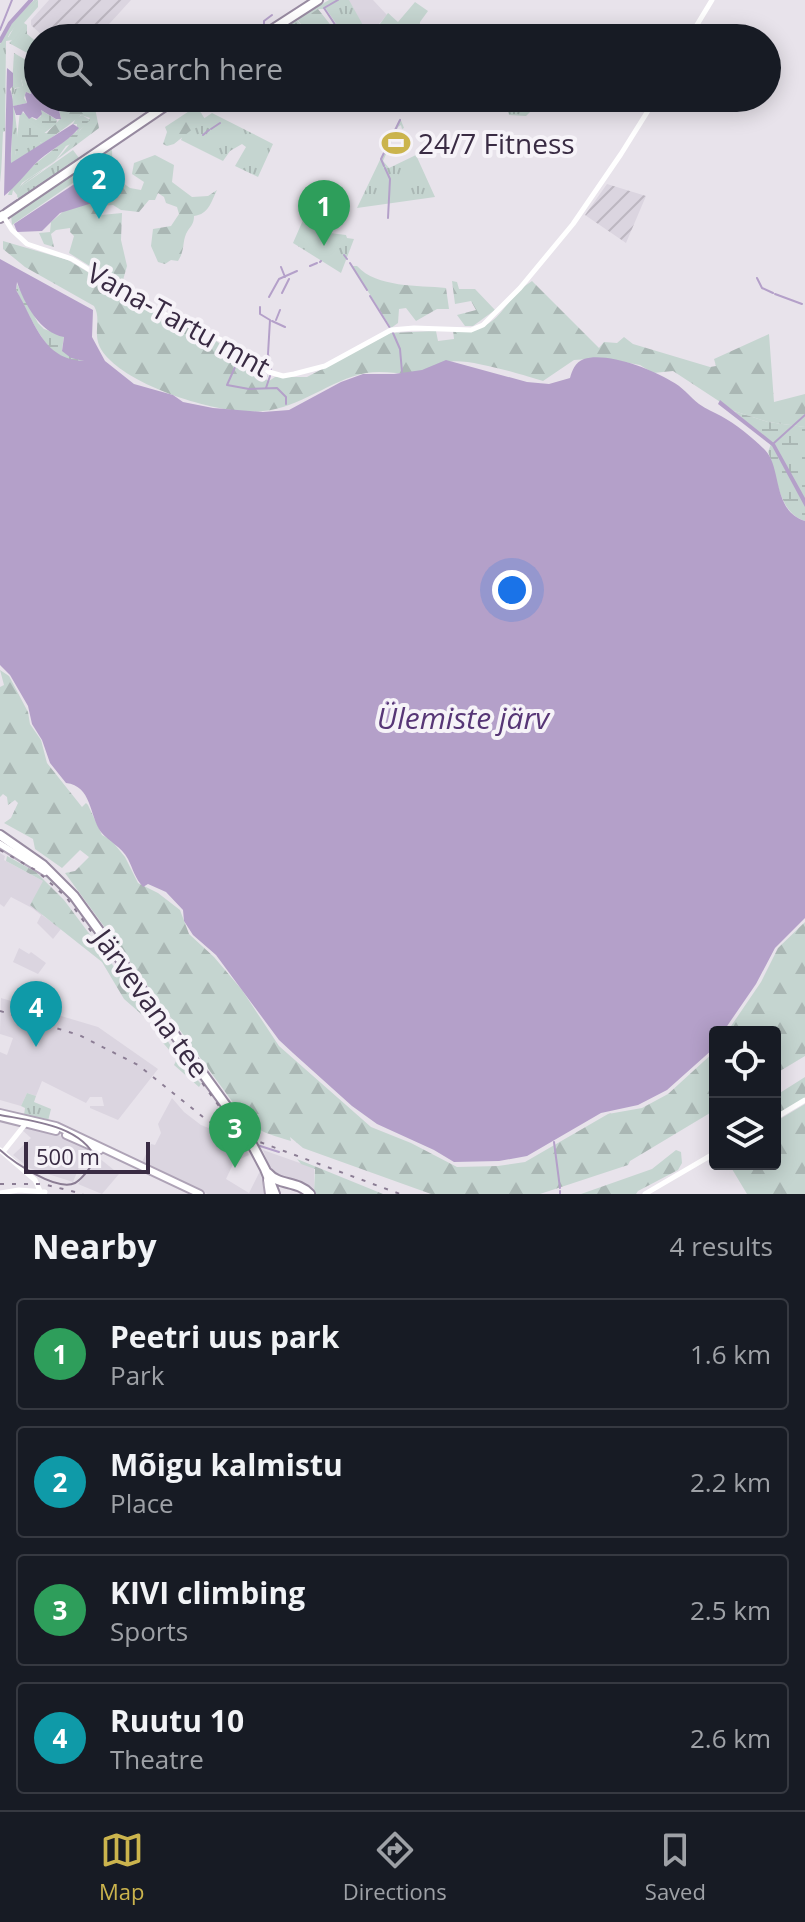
<!DOCTYPE html>
<meta charset="utf-8">
<style>
body{margin:0;font-family:"Open Sans",sans-serif;background:#20242c;color:#f1f3f6}
.controls{position:absolute;right:24px;bottom:24px;display:grid;overflow:hidden;border-radius:8px;box-shadow:0 4px 20px #0003}
.controls button{width:72px;height:72px;display:grid;place-items:center;padding:0;border:0;border-bottom:2px solid #363941;background:#171b24;color:#f1f3f6;font:40px sans-serif}
.scale{position:absolute;left:24px;bottom:20px;width:126px;box-sizing:border-box;padding-left:8px;border:4px solid #392b43;border-top:0;font-size:22px;line-height:28px;white-space:nowrap;color:#392b43;-webkit-text-stroke:6px #f6f3f8;paint-order:stroke}
.you{position:absolute;left:512px;top:590px;width:28px;height:28px;margin:-20px;border:6px solid #fff;border-radius:50%;background:#1a73e8;box-shadow:0 0 0 12px #1a73e833}
.badge{display:grid;place-items:center;width:52px;height:52px;border-radius:50%;background:#cbb44d;color:#fff;font-size:26px;font-weight:700}
.pin{position:absolute;translate:-50% -66px;filter:drop-shadow(0 2px 4px #0008)}
.pin::after{content:'';position:absolute;top:42px;width:28px;height:24px;background:inherit;clip-path:polygon(0 0,100% 0,50% 100%)}
.list{margin:0;padding:0;list-style:none}
h2{display:flex;justify-content:space-between;align-items:center;height:104px;margin:0;padding:0 32px;font-size:34px}
h2 small{font-size:26px;font-weight:400;color:#9ea1a6}
.list li{display:grid;grid-template-columns:52px 1fr auto;gap:24px;align-items:center;box-sizing:border-box;height:112px;margin:0 16px 16px;padding:0 16px;border:2px solid #363941;border-radius:8px}
.list b{display:block;font-size:30px;white-space:nowrap}
.list p{margin:0;font-size:26px;white-space:nowrap;color:#9ea1a6}
.list em{font-size:26px;font-style:normal;color:#9ea1a6}
.icon{flex:none;width:44px;height:44px;fill:none;stroke:currentColor;stroke-width:2;stroke-linecap:round;stroke-linejoin:round}
.map{position:relative;flex:none;width:805px;height:1194px;overflow:hidden}
.search{position:absolute;background:#171b24;box-shadow:0 4px 20px #0003;left:24px;right:24px;top:24px;height:88px;display:flex;align-items:center;gap:20px;box-sizing:border-box;padding:0 28px;border-radius:44px;color:#9ea1a6;font-size:30px}
.sheet{height:616px;background:#171b24}
nav{display:flex;justify-content:space-around;align-items:center;box-sizing:border-box;height:112px;border-top:2px solid #363941;background:#171b24;font-size:22px;color:#9ea1a6}
nav a{display:grid;justify-items:center;gap:4px}
nav .on{color:#cbb44d}
.map>svg:first-child{display:block}
</style>
<div class="map">
<svg width="805" height="1194" viewBox="0 0 805 1194">
<defs>
<pattern id="industrial-furrows" width="10" height="10" patternUnits="userSpaceOnUse" patternTransform="scale(2)"><rect width="10" height="10" fill="#dbd5e0"/><path d="M-1 1l2-2M0 10L10 0M9 11l2-2" fill="none" stroke="#bdb7c1"/></pattern>
<pattern id="grass-tufts" width="24" height="20" patternUnits="userSpaceOnUse" patternTransform="scale(2)"><rect width="24" height="20" fill="#c5d5d0"/><path d="M3 7l-1-3M5 7V3M7 7l1-3M15 17l-1-3M17 17v-4M19 17l1-3" fill="none" stroke="#aab7b4"/></pattern>
<pattern id="forest-firs" width="22" height="20" patternUnits="userSpaceOnUse" patternTransform="scale(2)"><rect width="22" height="20" fill="#c5d5d0"/><path d="M5 1l3.5 6h-7zM16 11l3.5 6h-7z" fill="#aab7b4"/></pattern>
<pattern id="wetland-marsh" width="20" height="14" patternUnits="userSpaceOnUse" patternTransform="scale(2)"><rect width="20" height="14" fill="#c5d5d0"/><path d="M1 5h8M5 5V1M11 12h8M15 12V8" fill="none" stroke="#aab7b4"/></pattern>
</defs>
<rect width="100%" height="100%" fill="#e8e3eb"/>
<path fill="#dbd5e0" d="M 348,0 L 373,0 L 387,15 L 368,36 Z
M 0,853 L 5,856 L 4,860 L 43,881 L 42,915 L 61,929 L 53,939 L 37,923 L 41,915 L 32,908 L 11,897 L 4,907 L 0,904 Z
M 19,948 L 29,954 L 31,952 L 46,963 L 38,974 L 13,962 Z
M 1,998 L 98,1027 L 158,1069 L 118,1120 L 90,1108 L 90,1106 L 104,1106 L 102,1097 L 90,1097 L 86,1103 L 42,1081 L 36,1096 L 27,1093 L 21,1106 L 0,1100 L 0,1052 L 7,1055 L 13,1038 L 0,1034 Z
M 172,1098 L 184,1112 L 201,1125 L 242,1141 L 249,1155 L 234,1162 L 226,1179 L 249,1193 L 260,1171 L 266,1194 L 208,1194 L 142,1162 L 151,1144 L 155,1145 L 161,1133 L 158,1124 Z
M 27,1125 L 40,1127 L 76,1143 L 92,1153 L 94,1159 L 86,1168 L 80,1165 L 73,1182 L 29,1168 L 13,1155 L 31,1138 L 22,1130 Z
M 263,1150 L 314,1168 L 314,1194 L 301,1182 L 272,1173 Z
M 99,1158 L 119,1174 L 102,1194 L 78,1184 Z"/>
<path fill="url(#industrial-furrows)" d="M 49,0 L 131,0 L 100,34 L 100,38 L 45,38 L 31,25 L 31,20 Z
M 607,184 L 646,196 L 626,243 L 585,215 Z"/>
<path fill="url(#grass-tufts)" d="M 34,0 L 38,0 L 10,33 L 8,37 L 13,40 L 6,41 L 5,131 L 3,132 C 2,150 2,166 0,183 L 0,44 L 7,28 Z
M 329,0 L 349,0 L 364,27 L 345,38 L 341,25 L 337,25 L 326,9 L 318,9 L 320,28 L 307,32 L 297,19 Z
M 415,2 L 428,11 L 420,22 L 419,38 L 386,38 L 389,34 L 385,30 L 374,32 L 388,13 L 398,22 Z
M 34,75 L 37,77 L 30,86 L 32,94 L 26,92 L 24,98 L 27,103 L 14,106 L 18,139 L 15,155 L 43,133 L 48,133 L 40,142 L 43,144 L 11,164 L 12,113 L 10,106 L 15,89 L 23,86 L 21,79 L 25,83 Z
M 505,98 L 533,98 L 536,106 L 526,116 L 509,115 Z
M 212,113 L 273,144 L 258,177 L 235,166 L 246,147 L 242,144 L 230,151 L 223,161 L 181,140 L 184,132 Z
M 400,118 L 404,128 L 402,129 L 401,125 L 398,127 L 383,161 L 389,168 L 416,155 L 435,197 L 357,208 Z
M 109,146 L 112,150 L 100,155 L 99,163 L 96,167 L 12,225 L 11,215 Z
M 95,149 L 19,200 L 17,196 L 23,185 L 73,150 L 79,158 Z
M 303,220 L 320,226 L 320,229 L 326,226 L 330,233 L 346,235 L 347,238 L 354,239 L 341,273 L 293,243 Z
M 0,845 L 37,867 L 72,900 L 229,1117 L 68,897 L 39,871 L 0,849 Z
M 27,1093 L 36,1096 L 34,1102 L 51,1109 L 48,1121 L 59,1125 L 46,1119 L 12,1113 L 24,1115 L 25,1108 L 21,1106 Z"/>
<path fill="url(#forest-firs)" d="M 38,0 L 38,7 L 24,23 L 27,25 L 27,34 L 38,43 L 38,59 L 9,43 L 12,40 L 8,38 L 16,24 Z
M 318,9 L 341,38 L 324,38 L 322,34 L 316,35 L 313,38 L 294,38 L 289,25 L 297,20 L 307,32 L 315,31 L 319,28 L 308,23 L 309,15 Z
M 14,53 L 38,67 L 38,78 L 34,75 L 26,80 L 25,84 L 21,79 L 23,87 L 15,88 L 11,103 Z
M 70,98 L 78,98 L 82,112 L 88,110 L 85,98 L 93,98 L 99,128 L 23,185 L 18,196 L 16,192 C 26,176 42,173 55,161 C 69,147 77,133 90,118 L 81,115 C 70,125 56,134 43,144 L 39,141 L 61,118 L 59,110 L 72,104 Z
M 209,98 L 213,100 L 199,110 L 205,119 L 174,144 L 167,146 L 163,144 L 167,132 L 165,127 Z
M 112,150 L 113,176 L 130,188 L 141,190 L 144,182 L 132,174 L 134,163 L 155,155 L 174,165 L 172,182 L 192,197 L 208,196 L 217,190 C 211,202 209,214 194,216 C 194,225 190,226 186,234 C 182,244 185,250 178,261 L 171,260 L 165,264 L 158,262 L 151,246 L 153,229 L 171,226 L 179,214 L 177,207 L 166,203 L 164,197 L 158,193 L 155,200 L 149,200 L 139,212 L 121,210 L 113,205 L 99,206 L 101,215 L 122,213 L 121,240 L 127,266 L 123,280 L 109,278 L 69,253 L 74,236 L 70,232 L 70,228 L 56,230 L 51,234 L 54,247 L 44,244 L 39,233 L 50,232 L 51,222 L 65,210 L 107,198 L 101,173 L 100,155 Z
M 3,241 L 68,260 L 153,312 L 213,339 L 268,376 L 265,379 L 269,381 L 275,377 L 307,377 L 390,333 L 436,331 L 438,341 L 454,339 L 453,330 C 502,334 499,302 532,281 L 599,348 L 604,342 L 617,343 L 624,337 L 633,344 L 710,367 L 716,366 L 714,359 L 769,334 L 774,402 L 805,394 L 805,427 L 768,422 L 734,411 L 673,371 L 653,373 L 640,365 L 602,358 L 574,360 L 543,381 C 523,375 466,357 448,362 C 437,364 426,374 414,374 C 397,374 382,370 366,373 C 330,380 300,408 263,411 C 222,416 140,389 111,361 C 86,339 104,323 94,306 L 25,267 L 3,249 Z
M 352,266 L 357,266 C 377,288 418,285 446,288 L 449,309 L 437,309 L 416,321 L 406,308 L 399,309 L 398,323 L 391,328 Z
M 452,281 L 457,282 L 459,289 L 475,289 L 495,310 L 473,326 L 465,326 L 457,315 L 476,310 L 471,301 L 455,304 Z
M 0,670 L 9,676 L 28,712 L 30,724 L 41,740 L 47,763 L 82,807 L 86,803 L 88,805 L 102,835 L 111,840 L 125,857 L 138,883 L 158,893 L 180,910 L 189,934 L 214,957 L 242,990 L 279,1046 L 371,1127 L 411,1143 L 457,1167 L 498,1166 L 525,1162 L 608,1114 L 642,1108 L 668,1094 L 715,1051 L 715,1110 L 630,1161 L 628,1165 L 540,1194 L 431,1194 L 303,1148 L 290,1137 L 291,1141 C 264,1133 252,1130 236,1107 L 240,1107 L 234,1104 L 65,873 L 75,871 L 89,857 L 80,850 L 62,868 L 35,849 L 33,839 L 4,823 L 11,818 L 18,803 L 15,800 L 8,805 L 7,797 L 3,794 L 0,797 L 0,687 L 4,685 Z
M 7,856 L 36,872 L 64,900 L 160,1028 L 178,1058 L 201,1084 L 199,1087 L 174,1065 L 177,1059 L 164,1044 L 155,1026 L 124,999 L 102,962 L 30,905 L 43,881 L 6,861 Z
M 805,922 L 805,1056 L 775,1074 L 775,1032 L 727,1032 L 761,982 L 778,948 Z
M 805,1077 L 805,1098 L 775,1116 L 775,1096 Z
M 805,1104 L 805,1194 L 747,1194 L 729,1164 L 775,1164 L 775,1122 Z
M 676,1150 L 681,1152 L 682,1163 L 678,1170 L 638,1191 L 636,1194 L 581,1194 L 652,1169 Z
M 297,1159 L 383,1194 L 314,1194 L 315,1169 L 301,1164 Z"/>
<path fill="url(#wetland-marsh)" d="M 41,110 L 57,120 L 56,124 L 15,156 L 20,111 L 36,120 L 41,116 Z
M 82,115 L 90,120 L 80,130 L 75,142 L 66,146 L 55,161 L 22,183 L 17,192 L 18,196 L 13,190 L 12,195 L 8,195 L 10,190 L 35,164 L 77,131 L 77,124 L 73,124 L 76,118 Z
M 100,165 L 107,197 L 102,200 L 89,188 L 83,188 L 76,183 Z
M 11,273 L 38,323 L 44,329 L 64,336 L 62,350 L 90,358 C 51,377 30,313 16,290 L 17,285 Z
M 734,411 L 768,422 L 805,427 L 805,521 C 778,513 777,474 768,452 L 771,444 Z"/>
<path fill="#b4a0c9" fill-rule="evenodd" d="M 7,68 L 13,73 L 13,86 L 10,89 C 17,106 10,142 11,163 L 73,124 L 79,128 C 66,144 47,151 34,165 C 24,176 15,187 4,196 Z
M 35,77 L 38,78 L 38,98 L 70,98 L 73,104 L 59,110 L 61,119 L 56,119 L 41,110 L 42,114 L 37,119 L 32,117 L 29,119 L 23,111 L 21,115 L 16,115 L 13,106 L 27,103 L 25,95 L 26,92 L 31,94 L 30,86 Z
M 76,183 L 83,188 L 88,187 L 102,200 L 60,213 L 42,231 L 17,232 L 14,224 Z
M 0,259 L 93,310 L 92,337 L 105,361 L 134,384 L 173,395 L 183,402 L 213,408 L 263,412 L 289,410 L 341,382 L 363,374 L 394,374 L 422,370 L 446,360 L 527,382 L 549,384 L 570,378 C 572,371 575,362 584,359 C 607,352 651,369 671,381 C 682,386 690,397 699,404 C 706,409 714,412 721,416 C 736,424 753,438 765,450 C 782,467 772,511 805,521 L 805,918 L 775,948 L 756,984 L 723,1032 L 715,1032 L 713,1049 L 667,1090 L 638,1105 L 601,1113 L 527,1156 L 499,1161 L 454,1162 L 434,1150 L 377,1124 L 352,1106 L 293,1053 L 279,1040 L 216,955 L 193,935 L 184,921 L 183,910 L 166,892 L 148,884 L 143,887 C 135,878 133,869 128,859 C 122,847 108,841 101,832 C 89,815 92,786 66,783 L 50,763 L 42,740 L 32,724 L 28,706 L 10,675 L 0,665 ZM 17,282 C 24,303 40,333 64,337 L 62,351 L 71,358 L 84,361 C 42,360 34,319 16,290 Z
M 720,400 L 775,444 L 805,498 L 805,507 L 772,446 L 718,404 Z"/>
<g fill="none" stroke-linecap="round" stroke-linejoin="round">
<path stroke="#b4a0c9" stroke-width="2" d="M 338,0 L 324,8 L 344,38
M 268,29 L 264,25 L 264,21 L 272,15
M 0,30 L 12,0
M 350,38 L 363,28
M 216,98 L 217,99
M 219,100 L 231,104
M 268,102 L 270,98 L 284,105 L 281,111
M 211,129 L 220,123
M 203,135 L 209,130
M 101,165 L 101,153
M 384,166 L 381,159 L 400,120
M 385,168 L 390,179 L 388,218
M 19,199 L 89,152
M 4,209 L 17,200
M 344,255 L 347,259
M 320,262 L 321,261
M 350,263 L 367,290
M 310,266 L 317,263
M 281,267 L 285,277
M 757,278 L 762,288 L 773,293
M 282,293 L 289,279
M 775,294 L 802,304
M 370,296 L 390,328
M 269,297 L 279,279 L 297,271
M 260,307 L 260,314 L 270,320 L 268,354 L 271,369
M 276,320 L 280,310
M 272,321 L 285,327
M 393,333 L 400,349 L 402,372
M 240,356 L 227,385 L 249,389 L 277,388 L 286,397 L 286,404
M 266,388 L 270,376
M 774,443 L 805,415
M 216,1130 L 240,1138
M 554,1142 L 560,1188
M 257,1145 L 279,1152
M 560,1191 L 560,1194"/>
<path stroke="#b4a0c9" stroke-width="4" d="M 0,41 L 10,23 L 31,0"/>
<defs>
<path id="primary" d="M 0,844 L 45,872
M 0,1113 L 56,1126 L 200,1194
M 0,1117 L 56,1131
M 66,1135 L 100,1150
M 267,1180 L 269,1194"/>
<path id="highway" d="M 259,38 L 318,0
M 0,218 L 177,98
M 0,835 L 43,865 L 74,896 L 246,1133 L 265,1169 L 275,1194
M 268,1173 C 279,1186 297,1180 310,1194"/>
</defs>
<use href="#primary" stroke="#aea3b6" stroke-width="10"/>
<use href="#highway" stroke="#988ba1" stroke-width="12"/>
<path stroke="#fff" stroke-width="5" d="M 689,38 L 712,0
M 2,214 L 12,230 L 27,244 L 72,259 L 151,308 L 226,342 L 269,372 L 283,376 L 294,374 L 325,366 L 391,330 L 414,328 L 471,330 L 483,325 L 520,288 L 573,224 L 621,154 L 656,98
M 775,1118 L 805,1100
M 0,1150 L 35,1180 L 41,1193
M 3,1152 L 27,1122
M 0,1193 L 19,1190 L 45,1192
M 645,1194 L 715,1153"/>
<use href="#primary" stroke="#fff" stroke-width="6"/>
<use href="#highway" stroke="#fff" stroke-width="8"/>
<path stroke="#8b7d94" stroke-width="2" d="M 0,1115 C 32,1121 81,1125 96,1159 C 91,1166 83,1179 75,1183 C 57,1192 13,1162 0,1150"/>
<path stroke="#8b7d94" stroke-width="2" stroke-dasharray="4 8" stroke-linecap="butt" d="M 0,850 L 37,871 L 66,897 L 219,1106 L 235,1124 L 257,1141 L 400,1194
M 0,1011 L 79,1035 L 138,1065 L 208,1121 L 245,1138
M 0,1184 L 43,1184 L 83,1194"/>
</g>
<defs>
<symbol id="stadium-bare" viewBox="-9 -9 18 18"><path d="M0-5a6.5 5 0 1 0 0 10a6.5 5 0 1 0 0-10ZM-3.5-1.8h7v3.6h-7Z" fill="#cbb44d" stroke="#f6f3f8" stroke-width="2.5" paint-order="stroke"/></symbol>
</defs>
<g fill-rule="evenodd">
<use href="#stadium-bare" x="376" y="123" width="40" height="40"/>
</g>
<g text-anchor="middle" dominant-baseline="central" stroke-width="8" stroke-linejoin="round" paint-order="stroke">
<g font-size="28" fill="#392b43" stroke="#f6f3f8" text-anchor="start">
<text x="418" y="143">24/7 Fitness</text>
</g>
<g font-size="28" fill="#392b43" stroke="#f6f3f8">
<text transform="translate(179 319) rotate(29)">Vana-Tartu mnt</text>
<text transform="translate(152 1003) rotate(54)">Järvevana tee</text>
</g>
<g font-size="30" font-style="italic" fill="#573676" stroke="#f6f3f8">
<text x="463" y="717">Ülemiste järv</text>
</g>
</g>
</svg>
<div class="controls">
<button><svg class="icon" aria-label="locate" viewBox="0 0 24 24"><circle cx="12" cy="12" r="6"/><path d="M12 2v4M12 18v4M2 12h4M18 12h4"/></svg></button>
<button><svg class="icon" aria-label="layers" viewBox="0 0 24 24"><path d="M12 4l9 5-9 5-9-5zM3 14l9 5 9-5"/></svg></button>
</div>
<div class="scale">500 m</div>
<div class="you"></div>
<div class="pin badge" style="left:324px;top:246px;background:#2e9e5b">1</div>
<div class="pin badge" style="left:99px;top:219px;background:#0f9aa8">2</div>
<div class="pin badge" style="left:235px;top:1168px;background:#2e9e5b">3</div>
<div class="pin badge" style="left:36px;top:1047px;background:#0f9aa8">4</div>
<div class="search"><svg class="icon" aria-label="search" viewBox="0 0 24 24"><circle cx="10" cy="10" r="6"/><path d="M15 15l6 6"/></svg>Search here</div>
</div>
<section class="sheet">
<h2>Nearby<small>4 results</small></h2>
<ul class="list">
<li><span class="badge" style="background:#2e9e5b">1</span><div><b>Peetri uus park</b><p>Park</p></div><em>1.6 km</em></li>
<li><span class="badge" style="background:#0f9aa8">2</span><div><b>Mõigu kalmistu</b><p>Place</p></div><em>2.2 km</em></li>
<li><span class="badge" style="background:#2e9e5b">3</span><div><b>KIVI climbing</b><p>Sports</p></div><em>2.5 km</em></li>
<li><span class="badge" style="background:#0f9aa8">4</span><div><b>Ruutu 10</b><p>Theatre</p></div><em>2.6 km</em></li>
</ul>
</section>
<nav>
<a class="on"><svg class="icon" aria-label="map" viewBox="0 0 24 24"><path d="M3 6l6-2 6 2 6-2v14l-6 2-6-2-6 2zM9 4v14M15 6v14"/></svg>Map</a>
<a><svg class="icon" aria-label="directions" viewBox="0 0 24 24"><path d="M12 3l9 9-9 9-9-9zM9 14v-3h6M13 9l2 2-2 2"/></svg>Directions</a>
<a><svg class="icon" aria-label="saved" viewBox="0 0 24 24"><path d="M7 4h10v16l-5-4-5 4z"/></svg>Saved</a>
</nav>
